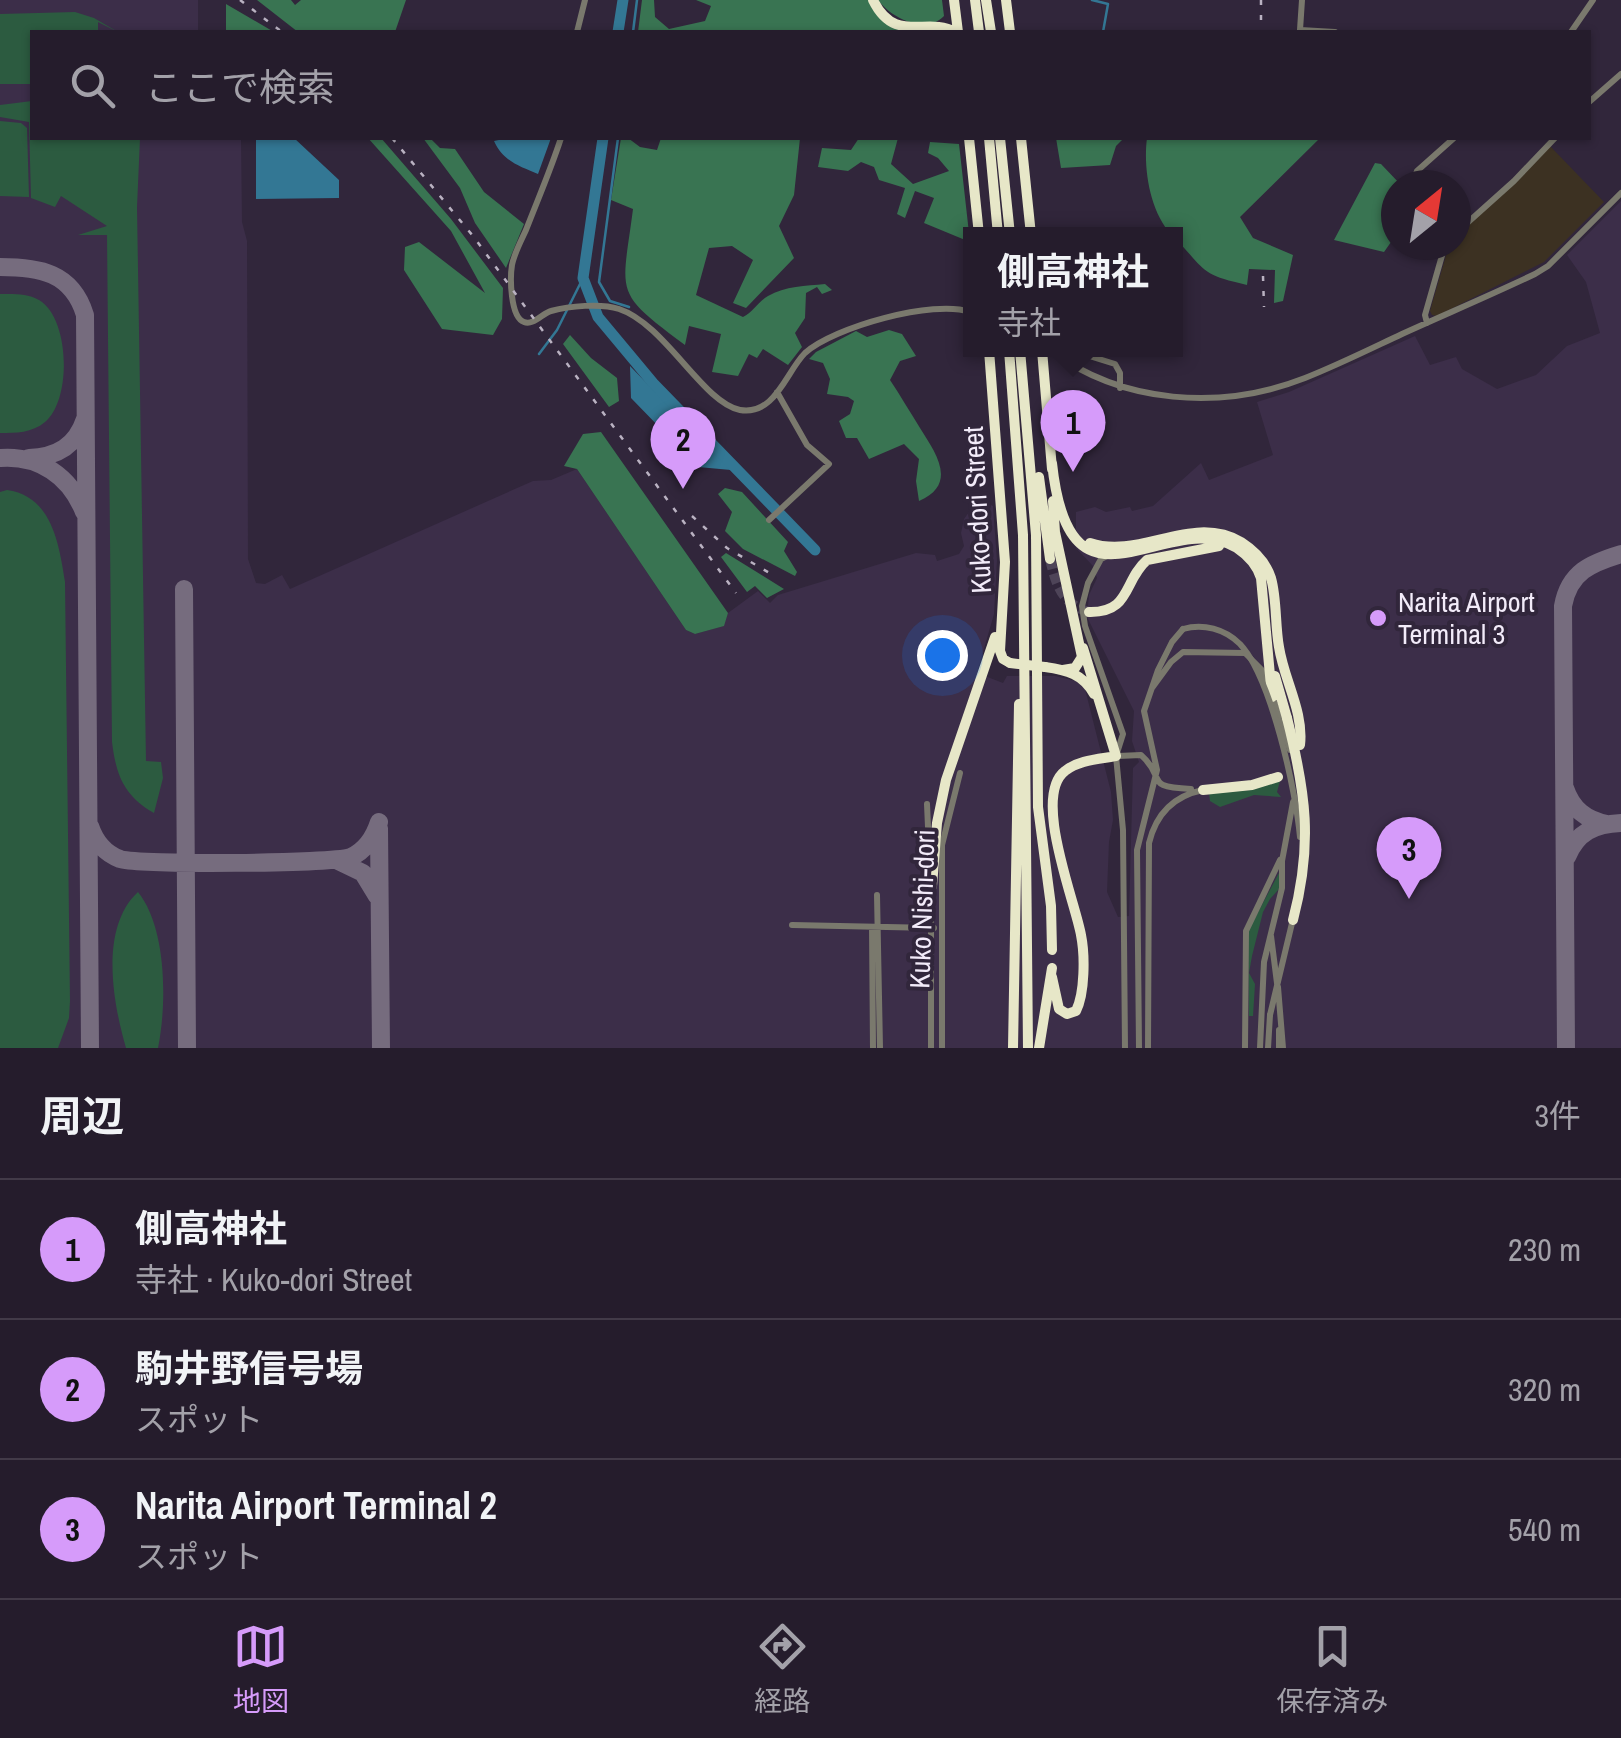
<!DOCTYPE html>
<html lang="ja">
<meta charset="utf-8">
<style>
body{margin:0;font-family:"Archivo Narrow","Noto Sans JP",sans-serif;background:#2d2534;color:#f1f3f6}
.compass{position:absolute;left:1381px;top:170px;width:90px;height:90px;border-radius:50%;background:#251c2c;box-shadow:0 2px 8px #0004;rotate:30deg}
.you{position:absolute;left:942px;top:655px;width:35px;height:35px;margin:-25px;border:8px solid #fff;border-radius:50%;background:#1a73e8;box-shadow:0 0 0 15px #1a73e833}
.badge{display:grid;place-items:center;width:65px;height:65px;border-radius:50%;background:#d69bfa;color:#111;font-size:32px;font-weight:700}
.pin{position:absolute;translate:-50% -82px;filter:drop-shadow(0 2px 5px #0008)}
.pin::after{content:'';position:absolute;top:52px;width:35px;height:30px;background:inherit;clip-path:polygon(0 0,100% 0,50% 100%)}
.popup{position:absolute;left:963px;top:227px;width:220px;height:130px;box-sizing:border-box;display:grid;place-content:center;border-radius:0px;background:#251c2c;filter:drop-shadow(0 2px 8px #0005);font-size:32px;white-space:nowrap;color:#a3a1a9}
.popup b{font-size:38px;color:#f1f3f6}
.popup::after{content:'';position:absolute;left:50%;top:100%;margin-left:-20px;border:20px solid transparent;border-top-color:#251c2c}
.list{margin:0;padding:0;list-style:none}
h2{display:flex;justify-content:space-between;align-items:center;height:130px;margin:0;padding:0 40px;font-size:42px}
h2 small{font-size:32px;font-weight:400;color:#a3a1a9}
.list li{display:grid;grid-template-columns:65px 1fr auto;gap:30px;align-items:center;box-sizing:border-box;height:140px;padding:0 40px;border-top:2px solid #423a48}
.list b{display:block;font-size:38px;white-space:nowrap}
.list p{margin:0;font-size:32px;white-space:nowrap;color:#a3a1a9}
.list em{font-size:32px;font-style:normal;color:#a3a1a9}
.icon{flex:none;width:55px;height:55px;fill:none;stroke:currentColor;stroke-width:2;stroke-linecap:round;stroke-linejoin:round}
.map{position:relative;flex:none;width:1621px;height:1048px;overflow:hidden}
.search{position:absolute;background:#251c2c;box-shadow:0 2px 8px #0004;left:30px;right:30px;top:30px;height:110px;display:flex;align-items:center;gap:25px;box-sizing:border-box;padding:0 35px;border-radius:0px;color:#a3a1a9;font-size:38px}
.sheet{height:550px;background:#251c2c}
nav{display:flex;justify-content:space-around;align-items:center;box-sizing:border-box;height:140px;border-top:2px solid #423a48;background:#251c2c;font-size:28px;color:#a3a1a9}
nav a{display:grid;justify-items:center;gap:5px}
nav .on{color:#d69bfa}
.map>svg:first-child{display:block}
</style>
<div class="map">
<svg width="1621" height="1048" viewBox="0 0 1621 1048">
<rect width="100%" height="100%" fill="#31263b"/>
<path fill="#3c3122" d="M 1550,146 L 1604,202 L 1544,262 L 1437,316 L 1432,315 L 1430,311 L 1449,245 L 1456,245 L 1456,237 Z"/>
<path fill="#3c2e49" d="M 0,0 L 198,0 L 198,32 L 32,32 L 32,138 L 241,138 L 242,222 L 247,241 L 248,559 L 256,583 L 265,584 L 282,575 L 290,589 L 533,481 L 551,480 L 577,469 L 686,630 L 695,634 L 723,626 L 728,613 L 758,591 L 770,603 L 778,595 L 916,553 L 935,555 L 937,561 L 959,554 L 964,546 L 961,533 L 964,519 L 972,508 L 970,504 L 987,503 L 993,506 L 997,560 L 994,614 L 977,673 L 1003,683 L 1007,676 L 1055,676 L 1076,681 L 1085,689 L 1111,792 L 1113,820 L 1109,842 L 1107,892 L 1118,917 L 1129,916 L 1133,768 L 1139,762 L 1132,741 L 1134,711 L 1087,617 L 1089,595 L 1097,578 L 1093,566 L 1076,548 L 1076,512 L 1095,507 L 1106,512 L 1130,507 L 1132,511 L 1153,506 L 1201,463 L 1209,480 L 1273,455 L 1257,402 L 1289,392 L 1415,336 L 1430,365 L 1456,357 L 1462,369 L 1497,389 L 1536,375 L 1567,346 L 1600,333 L 1586,282 L 1567,255 L 1621,201 L 1621,1048 L 0,1048 Z"/>
<path fill="#2c5b40" d="M 75,12 L 94,18 L 118,32 L 98,22 L 98,32 L 32,32 L 32,84 L 0,84 L 0,14 Z
M 32,101 L 32,138 L 140,138 L 137,207 L 146,761 L 161,762 L 163,778 L 154,813 C 124,796 116,775 112,742 L 107,235 L 78,235 L 107,226 L 61,196 L 55,207 L 31,198 L 29,122 L 0,117 L 0,105 Z
M 0,121 L 21,123 L 27,128 L 29,197 L 0,196 Z
M 0,294 C 13,294 27,293 39,300 C 70,318 72,400 45,422 C 32,433 16,433 0,433 Z
M 7,490 C 52,496 59,544 65,582 L 70,1001 L 69,1018 L 58,1048 L 0,1048 L 0,492 Z
M 1280,781 L 1277,792 L 1281,797 L 1254,795 L 1220,807 L 1210,801 L 1209,793 L 1251,790 Z
M 1279,873 L 1279,889 L 1270,899 L 1263,912 L 1252,956 L 1249,973 L 1255,984 L 1253,1016 L 1249,1016 L 1248,931 Z
M 138,892 C 167,928 167,1004 158,1048 L 126,1048 C 113,1003 99,928 138,892 Z"/>
<path fill="#397452" d="M 257,0 L 291,0 L 295,5 L 301,0 L 406,0 L 395,32 L 298,32 Z
M 642,0 L 654,0 L 655,17 L 669,29 L 705,21 L 711,6 L 696,0 L 869,0 L 901,30 L 923,32 L 638,32 Z
M 878,0 L 942,0 L 944,16 C 926,35 891,18 878,0 Z
M 226,4 L 274,32 L 226,32 Z
M 368,138 L 381,138 L 451,219 L 503,288 L 502,319 L 493,335 L 442,329 L 404,270 L 405,247 L 419,242 L 485,293 L 451,231 Z
M 423,138 L 430,138 L 440,148 L 455,149 L 484,192 L 524,224 L 506,268 L 475,223 L 460,188 Z
M 621,138 L 628,138 L 640,147 L 657,150 L 661,138 L 800,138 L 794,195 L 779,226 L 794,258 L 746,308 L 733,303 L 753,260 L 732,246 L 709,248 L 696,295 L 743,317 C 753,312 758,302 768,296 C 785,286 806,286 825,284 L 832,290 L 822,294 L 817,287 L 806,293 L 805,318 L 795,333 L 802,347 L 788,365 L 763,349 L 757,358 L 749,354 L 738,376 L 712,372 L 721,334 L 689,326 L 685,345 C 612,291 622,295 633,209 L 611,200 Z
M 859,138 L 898,138 L 891,164 L 913,184 L 949,171 L 938,158 L 928,153 L 930,142 L 959,144 L 970,242 L 924,223 L 934,198 L 915,191 L 905,218 L 897,214 L 905,188 L 879,180 L 874,167 L 861,162 L 848,171 L 818,167 L 822,148 L 851,150 Z
M 1056,138 L 1124,138 L 1116,146 L 1110,165 L 1061,168 Z
M 1147,138 L 1320,138 L 1240,217 L 1253,238 L 1293,255 L 1283,301 L 1274,303 L 1275,270 L 1249,269 L 1247,285 C 1200,274 1207,272 1176,239 L 1176,235 L 1171,234 C 1150,212 1143,168 1147,138 Z
M 1375,163 L 1381,164 L 1401,185 L 1396,185 L 1396,235 L 1384,252 L 1334,240 Z
M 889,330 L 902,334 L 916,356 L 900,361 L 890,380 C 900,395 910,412 920,428 C 935,452 959,484 919,501 L 916,481 L 919,459 L 904,444 L 869,459 L 857,438 L 846,438 L 839,421 L 850,414 L 854,401 L 848,397 L 827,394 L 830,379 L 823,363 L 809,359 L 816,352 L 856,331 L 867,337 Z
M 570,335 L 591,358 L 617,378 L 619,401 L 609,407 L 563,344 Z
M 601,432 L 728,613 L 724,626 L 695,634 L 686,630 L 577,469 L 564,466 L 583,434 Z
M 725,488 L 742,492 L 788,542 L 784,551 L 797,572 L 795,576 L 743,549 L 725,531 L 732,512 L 718,494 Z
M 726,553 L 784,589 L 767,598 L 755,586 L 747,592 L 721,557 Z"/>
<path fill="#337794" d="M 256,138 L 294,138 L 339,180 L 339,198 L 256,199 Z
M 508,138 L 551,138 L 538,174 C 519,166 503,161 494,141 Z
M 630,366 L 731,470 L 698,467 L 631,398 Z"/>
<g fill="none" stroke-linecap="round" stroke-linejoin="round">
<path stroke="#337794" stroke-width="2.5" d="M 1092,0 L 1108,4 L 1103,32
M 633,32 L 637,0
M 618,138 L 599,282 L 610,301 L 629,307
M 539,354 L 557,330 L 583,278"/>
<path stroke="#337794" stroke-width="11" d="M 618,32 L 623,0
M 603,138 L 583,278 L 598,317 L 653,383 L 815,550"/>
<path stroke="#766c7e" stroke-width="18" d="M 0,267 C 39,267 72,272 85,315 L 90,1048
M 0,458 C 39,455 70,476 84,512
M 29,458 C 57,457 76,446 85,419
M 184,589 L 187,1048
M 1565,788 C 1572,809 1586,820 1607,824
M 90,826 C 95,841 104,853 120,859 C 138,865 333,864 351,857 C 366,850 374,838 379,822
M 379,828 L 381,1048
M 1567,857 C 1577,832 1595,824 1621,823
M 336,860 L 363,873 L 377,896
M 1566,1048 L 1563,606 C 1569,572 1591,563 1621,554"/>
<path stroke="#4e4458" stroke-width="10" stroke-dasharray="10 5" stroke-linecap="butt" d="M 1050,559 C 1056,585 1062,604 1089,612"/>
<path stroke="#7a796d" stroke-width="6" d="M 1302,0 L 1300,30 L 1335,32
M 577,32 L 585,0
M 1571,32 L 1593,0
M 1588,103 L 1621,74
M 561,138 C 551,169 538,199 526,230 C 521,241 514,254 512,265 C 510,277 510,317 524,322 C 533,326 543,313 551,311 C 569,306 601,303 619,309 C 665,324 703,403 740,410 C 775,416 786,372 805,353 C 834,327 934,299 970,312
M 1412,185 L 1417,171 L 1454,138
M 1456,233 L 1514,181 L 1555,138
M 1427,323 L 1425,315 L 1445,245
M 1050,350 C 1122,404 1221,411 1305,378 C 1338,365 1370,349 1402,334 C 1446,314 1491,295 1535,274 L 1548,266 L 1621,193
M 1070,350 L 1115,364 L 1120,373 L 1120,388
M 769,520 L 829,464 L 807,445 L 777,392
M 1109,555 L 1101,559 L 1088,583 L 1082,606 L 1085,626 L 1123,734 L 1116,756 L 1123,830 L 1125,1048
M 1152,688 L 1171,662 L 1183,652 L 1245,653 L 1262,670 L 1267,683
M 1272,695 L 1290,750
M 1118,756 L 1141,755 C 1168,779 1142,787 1191,789
M 927,804 L 930,872
M 877,895 L 880,1048
M 792,925 L 934,928
M 872,927 L 873,1048
M 1271,936 L 1277,983
M 1279,1030 L 1279,1048
M 931,1048 L 931,885
M 942,1048 L 942,845 L 960,773
M 1139,1048 L 1137,850 L 1157,770 L 1144,711 L 1158,670 L 1172,642 L 1183,629
M 1148,1048 L 1149,843 C 1156,814 1173,796 1203,790
M 1245,1048 L 1246,931 L 1280,860
M 1260,1048 L 1264,962 L 1282,888 L 1282,861 L 1293,802
M 1268,1048 L 1270,1015"/>
<path stroke="#e7e7c8" stroke-width="10" d="M 873,0 C 895,45 927,16 955,32
M 954,0 L 958,32
M 975,0 L 979,32
M 986,0 L 991,32
M 1006,0 L 1010,32
M 969,138 L 979,235
M 989,138 L 998,235
M 1000,138 L 1010,235
M 1021,138 L 1031,235
M 989,350 L 1005,562 L 1000,651 L 1003,659 L 1010,663
M 1009,350 L 1023,535 L 1028,1048
M 1020,350 L 1036,535 L 1038,807 L 1051,906 L 1052,950
M 1042,350 L 1052,469
M 1052,463 C 1070,633 1166,505 1237,548 C 1249,556 1257,565 1261,578 L 1272,697
M 1039,477 L 1050,559
M 1053,501 L 1055,532 L 1082,657 L 1075,668 L 1063,670
M 1090,543 C 1140,560 1192,513 1241,542 C 1255,551 1266,562 1271,578 C 1277,599 1275,625 1279,647 C 1284,680 1304,712 1300,745
M 1089,612 C 1131,613 1123,581 1147,560 L 1219,546
M 1083,648 L 1116,756
M 1045,667 C 1067,670 1083,674 1094,694
M 1275,676 L 1287,718
M 1203,790 L 1252,785 L 1278,777
M 932,886 L 937,823 L 946,780 L 995,637
M 1052,977 L 1059,1009 L 1067,1014 L 1076,1011 C 1085,993 1085,955 1081,935 C 1075,901 1032,796 1065,771 C 1078,760 1100,759 1116,756
M 1013,1048 L 1019,704
M 1039,1048 L 1052,968"/>
<path stroke="#bab2c2" stroke-width="2.5" stroke-dasharray="5 10" stroke-linecap="butt" d="M 240,0 L 282,32
M 1261,0 L 1261,32
M 392,138 L 473,236 L 736,593
M 1263,276 L 1264,307
M 692,516 L 727,548 L 773,575"/>
<path stroke="#7a796d" stroke-width="6" d="M 1183,629 C 1203,623 1225,629 1240,644 C 1271,677 1296,791 1300,837
M 1278,987 L 1283,1048
M 1270,1015 L 1293,919"/>
<path stroke="#e7e7c8" stroke-width="10" d="M 1010,663 L 1045,667
M 1287,718 C 1306,793 1313,844 1293,920"/>
</g>
<circle fill="#d69bfa" stroke="#31263b" stroke-width="4" cx="1378" cy="618" r="10"/>
<g text-anchor="middle" dominant-baseline="central" stroke-width="8" stroke-linejoin="round" paint-order="stroke">
<g font-size="28" fill="#f2ebf9" stroke="#31263b">
<text transform="translate(977 510) rotate(-93)">Kuko-dori Street</text>
<text transform="translate(922 909) rotate(-88)">Kuko Nishi-dori</text>
</g>
<g font-size="28" fill="#f2ebf9" stroke="#31263b" text-anchor="start">
<text x="1398" y="602">Narita Airport<tspan x="1398" dy="32">Terminal 3</tspan></text>
</g>
</g>
</svg>
<svg class="compass" viewBox="-18 -18 36 36"><path d="M0-13l5 13h-10z" fill="#e53935"/><path d="M0 13l5-13h-10z" fill="#a3a1a9"/></svg>
<div class="you"></div>
<div class="pin badge" style="left:1073px;top:472px">1</div>
<div class="popup"><b>側高神社</b>寺社</div>
<div class="pin badge" style="left:683px;top:489px">2</div>
<div class="pin badge" style="left:1409px;top:899px">3</div>
<div class="search"><svg class="icon" aria-label="search" viewBox="0 0 24 24"><circle cx="10" cy="10" r="6"/><path d="M15 15l6 6"/></svg>ここで検索</div>
</div>
<section class="sheet">
<h2>周辺<small>3件</small></h2>
<ul class="list">
<li><span class="badge">1</span><div><b>側高神社</b><p>寺社 · Kuko-dori Street</p></div><em>230 m</em></li>
<li><span class="badge">2</span><div><b>駒井野信号場</b><p>スポット</p></div><em>320 m</em></li>
<li><span class="badge">3</span><div><b>Narita Airport Terminal 2</b><p>スポット</p></div><em>540 m</em></li>
</ul>
</section>
<nav>
<a class="on"><svg class="icon" aria-label="map" viewBox="0 0 24 24"><path d="M3 6l6-2 6 2 6-2v14l-6 2-6-2-6 2zM9 4v14M15 6v14"/></svg>地図</a>
<a><svg class="icon" aria-label="directions" viewBox="0 0 24 24"><path d="M12 3l9 9-9 9-9-9zM9 14v-3h6M13 9l2 2-2 2"/></svg>経路</a>
<a><svg class="icon" aria-label="saved" viewBox="0 0 24 24"><path d="M7 4h10v16l-5-4-5 4z"/></svg>保存済み</a>
</nav>
